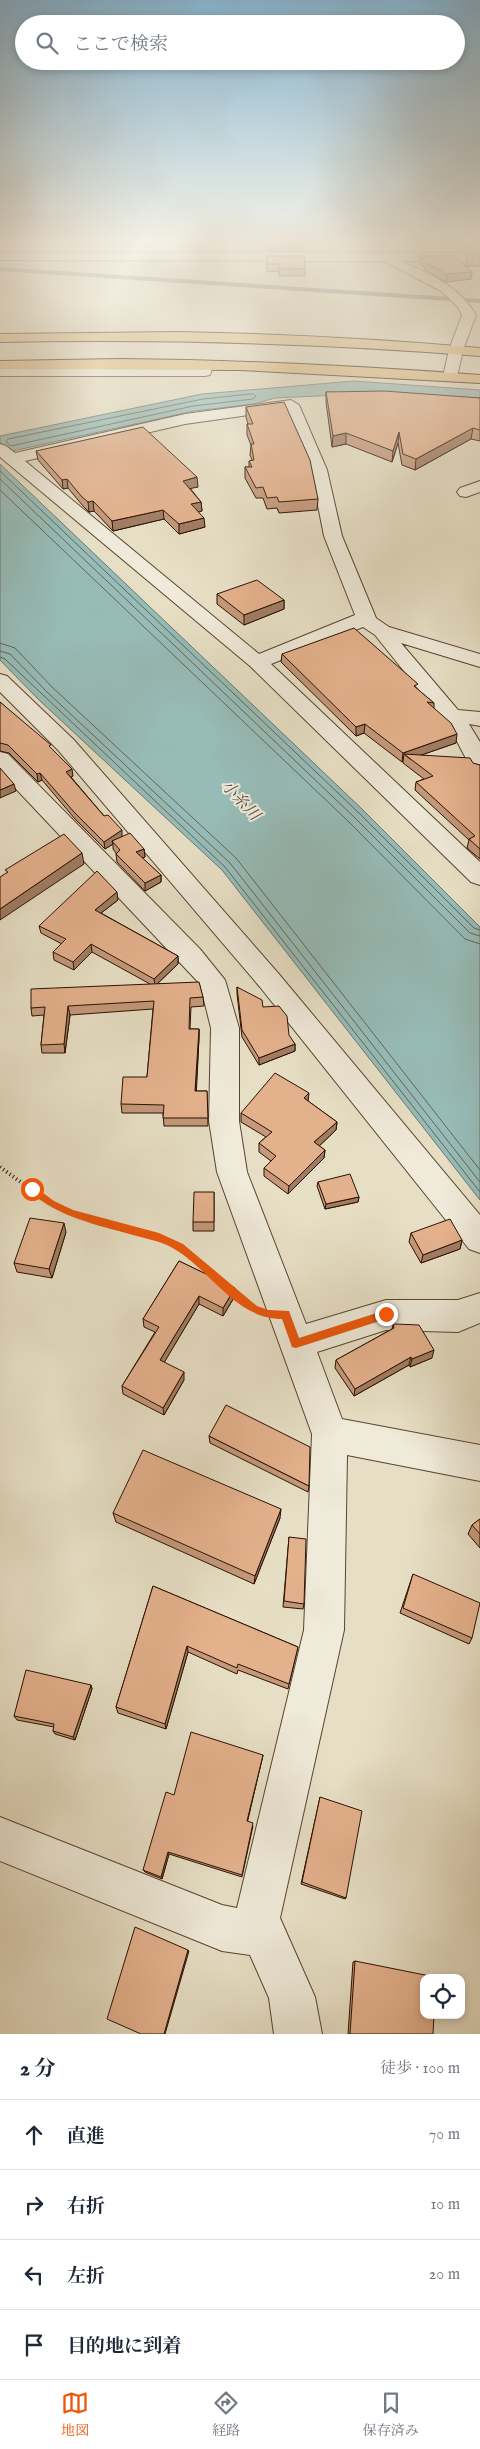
<!DOCTYPE html>
<html lang="ja">
<meta charset="utf-8">
<style>
body{margin:0;font-family:"IM FELL English","Noto Serif JP",serif;background:#f6f6f7;color:#1f2937}
.controls{position:absolute;right:15px;bottom:15px;display:grid;overflow:hidden;border-radius:10px;box-shadow:0 2px 8px #0003}
.controls button{width:45px;height:45px;display:grid;place-items:center;padding:0;border:0;border-bottom:1px solid #e0e1e3;background:#fff;color:#1f2937;font:25px sans-serif}
.stop{position:absolute;width:15px;height:15px;margin:-11px;border:4px solid #ea580c;border-radius:50%;background:#fff}
.stop.end{background:#ea580c;border-color:#fff;box-shadow:0 1px 5px #0008}
.list{margin:0;padding:0;list-style:none}
h2{display:flex;justify-content:space-between;align-items:center;height:65px;margin:0;padding:0 20px;font-size:21px}
h2 small{font-size:16px;font-weight:400;color:#747a83}
.list li{display:grid;grid-template-columns:32px 1fr auto;gap:15px;align-items:center;box-sizing:border-box;height:70px;padding:0 20px;border-top:1px solid #e0e1e3}
.list b{display:block;font-size:19px;white-space:nowrap}
.list em{font-size:16px;font-style:normal;color:#747a83}
.icon{flex:none;width:28px;height:28px;fill:none;stroke:currentColor;stroke-width:2;stroke-linecap:round;stroke-linejoin:round}
.map{position:relative;flex:none;width:480px;height:2034px;overflow:hidden}
.search{position:absolute;background:#fff;box-shadow:0 2px 8px #0003;left:15px;right:15px;top:15px;height:55px;display:flex;align-items:center;gap:12px;box-sizing:border-box;padding:0 18px;border-radius:28px;color:#747a83;font-size:19px}
.sheet{height:345px;background:#fff}
nav{display:flex;justify-content:space-around;align-items:center;box-sizing:border-box;height:70px;border-top:1px solid #e0e1e3;background:#fff;font-size:14px;color:#747a83}
nav a{display:grid;justify-items:center;gap:2px}
nav .on{color:#ea580c}
.map>svg:first-child{display:block}
</style>
<div class="map">
<svg width="480" height="2034" viewBox="0 0 480 2034">
<rect width="100%" height="100%" fill="#e7dfc5"/>
<filter id="stains"><feTurbulence type="fractalNoise" baseFrequency=".004" numOctaves="4"/><feColorMatrix values="0 0 0 0 .2 0 0 0 0 .09 0 0 0 0 .02 0 0 0 .5 -.17"/></filter>
<radialGradient id="worn" r=".72"><stop offset=".6" stop-color="#630" stop-opacity="0"/><stop offset="1" stop-color="#630" stop-opacity=".3"/></radialGradient>
<path fill="#97bcb8" stroke="#6b786e" d="M 354,381 L 480,390 L 480,403 L 340,395 L 275,398 L 254,404 L 194,411 L 8,452 L 0,443 L 0,436 L 202,394 Z
M 0,464 L 362,809 L 480,927 L 480,1200 L 222,870 L 39,700 L 0,660 Z"/>
<g fill="none" stroke-linecap="round" stroke-linejoin="round">
<path stroke="#60665c" stroke-width="1" d="M 253,394 L 256,396 L 253,399 L 193,406 L 11,446 L 6,442 L 8,439 L 203,399 Z
M 0,471 L 359,813 L 474,928 L 480,930
M 0,479 L 354,817 L 470,933 L 480,936
M 0,490 L 349,822 L 465,939 L 480,944
M 0,643 L 15,648 L 52,687 L 236,858 L 480,1170
M 0,651 L 10,654 L 47,692 L 230,863 L 480,1182
M 0,657 L 5,659 L 225,867 L 480,1192"/>
<path stroke="#6b786e" stroke-width="4" d="M 0,269 L 480,301"/>
<defs>
<path id="minor" d="M 0,252 L 480,253 L 480,261 L 402,261 C 431,275 459,286 476,315 L 463,350 L 457,377 L 450,381 L 443,377 L 449,350 L 462,315 L 458,307 L 441,291 L 384,261 L 0,260 Z
M 206,361 L 213,365 L 210,375 L 205,376 L 0,376 L 0,368 L 198,368 L 201,362 Z
M 291,400 L 299,405 L 327,470 L 342,536 L 376,618 L 389,627 L 480,654 L 480,667 L 401,643 L 458,710 L 480,712 L 480,726 L 469,724 L 480,742 L 480,772 L 472,770 L 451,730 L 375,635 L 363,627 L 271,664 L 480,862 L 480,885 L 471,882 L 250,666 L 0,457 L 0,444 L 6,446 L 15,453 L 185,414 ZM 285,410 L 311,470 L 324,536 L 355,615 L 259,654 L 25,461 L 185,424 Z
M 480,481 L 480,492 L 466,497 L 460,496 L 457,492 L 460,488 Z
M 0,674 L 7,676 L 74,740 L 278,973 L 480,1215 L 480,1253 L 469,1249 L 260,987 L 58,750 L 0,692 Z
M 0,752 L 8,754 L 200,949 L 225,980 L 239,1028 L 239,1121 L 247,1172 L 306,1324 L 386,1300 L 458,1300 L 480,1293 L 480,1323 L 458,1332 L 386,1330 L 317,1352 L 342,1419 L 480,1445 L 480,1481 L 347,1455 L 344,1630 L 280,1918 L 315,1997 L 322,2034 L 274,2034 L 269,1998 L 250,1955 L 222,1951 L 0,1861 L 0,1817 L 222,1905 L 237,1908 L 304,1630 L 312,1434 L 217,1172 L 209,1121 L 211,1028 L 200,984 L 0,772 Z"/>
<path id="major" d="M 180,332 C 280,334 380,339 480,348 L 480,356 C 320,343 160,339 0,342 L 0,334 Z
M 120,359 C 240,360 360,366 480,375 L 480,383 L 240,370 L 0,369 L 0,361 Z"/>
</defs>
<use href="#minor" stroke="#584431" stroke-width="2"/>
<use href="#major" stroke="#291100" stroke-width="2"/>
<path stroke="#291100" stroke-width="4" stroke-dasharray="1 3" stroke-linecap="butt" d="M 0,1167 L 51,1204 L 71,1213 L 159,1237 L 180,1247 L 226,1284
M 233,1291 L 252,1308"/>
<use href="#minor" fill="#efead9" fill-rule="evenodd"/>
<use href="#major" fill="#e4c082" fill-rule="evenodd"/>
</g>
<path fill="#c49879" stroke="#291100" d="M 40,240 L 480,240 L 480,266 L 466,266 L 467,251 L 465,251 L 464,244 L 302,244 L 302,251 L 266,251 L 266,244 L 40,244 Z
M 267,256 L 305,269 L 305,276 L 279,276 L 279,271 L 267,272 Z
M 420,256 L 472,272 L 471,279 L 446,282 L 427,271 L 420,263 Z
M 326,392 L 480,398 L 480,441 L 471,439 L 415,470 L 402,465 L 398,443 L 392,462 L 346,444 L 332,447 L 326,402 Z
M 246,407 L 318,499 L 317,510 L 279,513 L 277,508 L 267,509 L 263,498 L 256,498 L 245,478 L 245,467 L 249,467 L 249,461 L 252,460 L 250,455 L 251,445 L 247,435 L 247,424 L 248,424 L 246,417 Z
M 36,451 L 198,487 L 190,488 L 201,502 L 202,511 L 198,512 L 205,527 L 179,534 L 164,519 L 113,531 L 94,511 L 89,512 L 83,506 L 68,488 L 63,489 L 38,460 Z
M 217,594 L 284,600 L 284,609 L 244,625 L 217,604 Z
M 282,654 L 417,689 L 434,703 L 434,708 L 456,743 L 421,755 L 480,765 L 480,859 L 467,848 L 469,840 L 415,790 L 416,782 L 424,779 L 403,763 L 403,761 L 402,762 L 364,733 L 356,736 L 281,662 Z
M 0,702 L 52,749 L 73,776 L 71,777 L 122,837 L 144,849 L 145,857 L 142,858 L 161,875 L 161,882 L 145,891 L 117,862 L 116,854 L 116,853 L 113,849 L 113,844 L 105,849 L 75,819 L 42,780 L 38,782 L 9,753 L 0,751 Z
M 118,900 L 101,913 L 178,956 L 178,964 L 158,983 L 203,997 L 204,1006 L 191,1007 L 190,1029 L 199,1029 L 199,1038 L 196,1091 L 207,1091 L 208,1126 L 164,1126 L 163,1113 L 122,1113 L 121,1104 L 147,1077 L 153,1009 L 70,1015 L 65,1053 L 42,1053 L 41,1045 L 44,1015 L 32,1016 L 31,1008 L 150,984 L 92,952 L 74,970 L 54,960 L 53,952 L 62,944 L 41,933 L 39,926 Z
M 237,987 L 263,1007 L 295,1044 L 295,1051 L 259,1065 L 242,1037 L 237,994 Z
M 308,1101 L 337,1122 L 336,1130 L 319,1146 L 325,1150 L 324,1158 L 288,1194 L 264,1176 L 264,1168 L 271,1161 L 259,1152 L 259,1143 L 266,1137 L 241,1122 L 241,1113 Z
M 318,1182 L 359,1197 L 358,1202 L 325,1209 L 317,1186 Z
M 214,1192 L 214,1231 L 193,1231 L 193,1222 Z
M 66,1232 L 52,1278 L 17,1272 L 14,1263 Z
M 411,1233 L 462,1240 L 460,1249 L 421,1263 L 409,1242 Z
M 179,1261 L 235,1288 L 235,1296 L 223,1316 L 199,1304 L 164,1362 L 184,1380 L 164,1415 L 123,1394 L 122,1386 L 155,1332 L 144,1327 L 143,1319 Z
M 393,1325 L 432,1358 L 410,1367 L 409,1365 L 354,1396 L 335,1368 L 336,1360 L 392,1329 Z
M 209,1436 L 309,1486 L 308,1492 L 210,1443 Z
M 113,1513 L 280,1518 L 254,1584 L 116,1522 Z
M 480,1519 L 480,1548 L 468,1534 L 472,1525 Z
M 289,1537 L 304,1604 L 303,1609 L 283,1607 Z
M 413,1574 L 472,1638 L 469,1644 L 400,1613 Z
M 153,1586 L 298,1647 L 288,1689 L 238,1670 L 237,1674 L 188,1652 L 166,1729 L 118,1713 L 116,1707 Z
M 91,1685 L 92,1689 L 75,1740 L 55,1734 L 53,1731 L 54,1727 L 17,1720 L 14,1716 Z
M 263,1755 L 247,1821 L 253,1826 L 242,1877 L 169,1854 L 162,1879 L 145,1872 L 143,1870 L 174,1795 Z
M 320,1797 L 346,1898 L 345,1899 L 301,1884 Z
M 355,1961 L 433,2034 L 348,2034 L 353,1962 Z"/>
<path fill="#a07c63" stroke="#291100" d="M 472,272 L 471,279 L 446,282 L 446,274 Z
M 473,428 L 471,439 L 415,470 L 416,459 Z
M 399,432 L 398,443 L 392,462 L 393,451 Z
M 346,433 L 346,444 L 332,447 L 333,436 Z
M 197,477 L 198,487 L 183,490 L 183,481 Z
M 67,479 L 68,488 L 63,489 L 62,480 Z
M 93,501 L 94,511 L 89,512 L 88,502 Z
M 201,502 L 202,511 L 191,514 L 191,504 Z
M 163,510 L 164,519 L 113,531 L 112,521 Z
M 204,518 L 205,527 L 179,534 L 179,524 Z
M 284,600 L 284,609 L 244,625 L 244,615 Z
M 365,724 L 364,733 L 356,736 L 356,727 Z
M 457,734 L 456,743 L 410,759 L 404,754 L 403,761 L 402,762 L 403,753 Z
M 72,769 L 73,776 L 67,779 L 66,772 Z
M 40,773 L 42,780 L 38,782 L 37,774 Z
M 14,784 L 16,791 L 0,798 L 0,790 Z
M 122,830 L 122,837 L 112,841 L 113,844 L 105,849 L 104,842 Z
M 144,849 L 145,857 L 137,860 L 136,852 Z
M 82,853 L 84,864 L 0,920 L 0,909 Z
M 161,875 L 161,882 L 145,891 L 145,883 Z
M 117,892 L 118,900 L 96,917 L 95,910 Z
M 91,944 L 92,952 L 74,970 L 73,962 Z
M 178,956 L 178,964 L 155,986 L 154,979 Z
M 68,1006 L 70,1015 L 65,1053 L 64,1044 Z
M 199,1029 L 199,1038 L 196,1099 L 195,1091 Z
M 295,1044 L 295,1051 L 259,1065 L 259,1058 Z
M 309,1093 L 308,1102 L 304,1098 Z
M 337,1122 L 336,1130 L 314,1151 L 314,1142 Z
M 325,1150 L 324,1158 L 288,1194 L 289,1186 Z
M 359,1197 L 358,1202 L 325,1209 L 326,1204 Z
M 64,1223 L 66,1232 L 52,1278 L 49,1269 Z
M 462,1240 L 460,1249 L 421,1263 L 423,1255 Z
M 235,1288 L 235,1296 L 223,1316 L 223,1308 Z
M 199,1296 L 199,1304 L 161,1368 L 160,1360 Z
M 434,1350 L 432,1358 L 410,1367 L 412,1359 Z
M 411,1357 L 409,1365 L 354,1396 L 355,1389 Z
M 184,1372 L 184,1380 L 164,1415 L 163,1408 Z
M 281,1509 L 280,1518 L 254,1584 L 255,1576 Z
M 187,1646 L 188,1652 L 166,1729 L 165,1724 Z
M 91,1685 L 92,1689 L 75,1740 L 73,1737 Z
M 263,1755 L 262,1759 L 247,1824 L 247,1821 Z
M 168,1852 L 169,1854 L 162,1879 L 161,1877 Z
M 188,1950 L 189,1951 L 165,2034 L 164,2034 Z"/>
<path fill="#e4b18d" stroke="#291100" d="M 480,249 L 480,253 L 468,253 L 468,250 Z
M 267,256 L 304,256 L 305,269 L 279,269 L 279,264 L 267,264 Z
M 420,256 L 454,256 L 472,272 L 446,274 L 428,264 Z
M 384,391 L 480,398 L 480,430 L 473,428 L 416,459 L 403,454 L 399,432 L 393,451 L 346,433 L 333,436 L 326,392 Z
M 284,402 L 310,460 L 318,499 L 279,502 L 277,497 L 267,498 L 263,487 L 256,488 L 245,467 L 252,467 L 249,461 L 254,460 L 251,444 L 254,444 L 247,424 L 253,424 L 246,407 Z
M 143,427 L 197,477 L 183,481 L 201,502 L 191,504 L 204,518 L 179,524 L 163,510 L 112,521 L 93,501 L 88,502 L 82,497 L 67,479 L 62,480 L 36,451 Z
M 257,580 L 284,600 L 244,615 L 217,594 Z
M 354,628 L 418,684 L 414,686 L 434,703 L 427,702 L 451,723 L 457,734 L 403,753 L 365,724 L 356,727 L 282,654 Z
M 0,702 L 51,745 L 49,746 L 72,769 L 66,772 L 104,816 L 108,815 L 122,830 L 104,842 L 74,812 L 40,773 L 37,774 L 8,745 L 0,743 Z
M 404,754 L 470,758 L 473,763 L 480,765 L 480,849 L 469,839 L 475,836 L 416,782 L 433,776 Z
M 0,768 L 14,784 L 0,790 Z
M 130,833 L 144,849 L 136,852 L 161,875 L 145,883 L 116,854 L 120,850 L 112,841 Z
M 64,834 L 82,853 L 0,909 L 0,877 L 8,872 L 5,870 Z
M 97,871 L 117,892 L 95,910 L 178,956 L 154,979 L 91,944 L 73,962 L 53,952 L 66,939 L 39,926 Z
M 199,982 L 203,997 L 190,998 L 189,1029 L 199,1029 L 195,1091 L 207,1091 L 208,1118 L 163,1118 L 164,1105 L 121,1104 L 123,1077 L 147,1077 L 154,1001 L 68,1006 L 64,1044 L 41,1045 L 45,1007 L 31,1008 L 31,989 Z
M 237,987 L 262,1000 L 263,1007 L 279,1006 L 287,1016 L 289,1035 L 295,1044 L 259,1058 L 242,1030 Z
M 275,1073 L 309,1093 L 304,1098 L 337,1122 L 314,1142 L 325,1150 L 289,1186 L 264,1168 L 276,1156 L 259,1143 L 272,1132 L 241,1113 Z
M 350,1174 L 359,1197 L 326,1204 L 318,1182 Z
M 194,1192 L 214,1192 L 214,1222 L 193,1222 Z
M 30,1218 L 64,1223 L 49,1269 L 14,1263 Z
M 450,1219 L 462,1240 L 423,1255 L 411,1233 Z
M 179,1261 L 235,1288 L 223,1308 L 199,1296 L 160,1360 L 184,1372 L 163,1408 L 122,1386 L 159,1327 L 143,1319 Z
M 395,1324 L 419,1325 L 434,1350 L 412,1359 L 411,1357 L 355,1389 L 336,1360 L 394,1328 L 393,1325 Z
M 226,1405 L 310,1447 L 309,1486 L 209,1436 Z
M 143,1450 L 281,1509 L 255,1576 L 113,1513 Z
M 480,1519 L 480,1534 L 472,1525 Z
M 289,1537 L 306,1539 L 304,1604 L 284,1601 Z
M 413,1574 L 480,1603 L 472,1638 L 403,1608 Z
M 153,1586 L 298,1647 L 289,1684 L 238,1664 L 237,1668 L 187,1646 L 165,1724 L 116,1707 Z
M 26,1670 L 91,1685 L 73,1737 L 53,1731 L 54,1724 L 14,1716 Z
M 191,1732 L 263,1755 L 247,1821 L 253,1823 L 242,1875 L 168,1852 L 161,1877 L 143,1870 L 166,1792 L 174,1795 Z
M 320,1797 L 362,1811 L 346,1898 L 302,1882 Z
M 135,1927 L 188,1950 L 164,2034 L 141,2034 L 107,2019 Z
M 355,1961 L 435,1977 L 424,1978 L 424,2015 L 434,2015 L 433,2034 L 350,2034 Z"/>
<linearGradient id="sky" x2="0" y2="1"><stop stop-color="#87b7d5"/><stop offset="0.46" stop-color="#f4f1e5"/><stop offset="1" stop-color="#f4f1e5" stop-opacity="0"/></linearGradient>
<rect width="480" height="525" fill="url(#sky)"/>
<path fill="#ea580c" d="M 32,1185 L 54,1201 L 73,1210 L 159,1233 L 183,1244 L 257,1306 L 268,1310 L 289,1311 L 299,1338 L 386,1310 L 391,1314 L 386,1319 L 296,1348 L 292,1347 L 282,1319 C 236,1319 212,1272 176,1250 C 164,1242 148,1239 133,1235 C 94,1224 62,1218 29,1192 L 29,1186 Z"/>
<g text-anchor="middle" dominant-baseline="central" stroke-width="4" stroke-linejoin="round" paint-order="stroke">
<g font-size="16" font-style="italic" fill="#504d40" stroke="#efead9">
<text transform="translate(240 801) rotate(47)">小糸川</text>
</g>
</g>
<rect width="100%" height="100%" filter="url(#stains)"/>
<rect width="100%" height="100%" fill="url(#worn)"/>
</svg>
<div class="controls">
<button><svg class="icon" aria-label="locate" viewBox="0 0 24 24"><circle cx="12" cy="12" r="6"/><path d="M12 2v4M12 18v4M2 12h4M18 12h4"/></svg></button>
</div>
<div class="stop" style="left:32px;top:1189px"></div>
<div class="stop end" style="left:386px;top:1314px"></div>
<div class="search"><svg class="icon" aria-label="search" viewBox="0 0 24 24"><circle cx="10" cy="10" r="6"/><path d="M15 15l6 6"/></svg>ここで検索</div>
</div>
<section class="sheet">
<h2>2 分<small>徒歩 · 100 m</small></h2>
<ul class="list">
<li><svg class="icon" aria-label="ahead" viewBox="0 0 24 24"><path d="M12 20V5M6 11l6-6 6 6"/></svg><div><b>直進</b></div><em>70 m</em></li>
<li><svg class="icon" aria-label="right" viewBox="0 0 24 24"><path d="M7 20v-9h11M14 6l5 5-5 5"/></svg><div><b>右折</b></div><em>10 m</em></li>
<li><svg class="icon" aria-label="left" viewBox="0 0 24 24"><path d="M17 20v-9H6M10 6l-5 5 5 5"/></svg><div><b>左折</b></div><em>20 m</em></li>
<li><svg class="icon" aria-label="arrive" viewBox="0 0 24 24"><path d="M6 21V4h12l-3 4 3 4H6"/></svg><div><b>目的地に到着</b></div></li>
</ul>
</section>
<nav>
<a class="on"><svg class="icon" aria-label="map" viewBox="0 0 24 24"><path d="M3 6l6-2 6 2 6-2v14l-6 2-6-2-6 2zM9 4v14M15 6v14"/></svg>地図</a>
<a><svg class="icon" aria-label="directions" viewBox="0 0 24 24"><path d="M12 3l9 9-9 9-9-9zM9 14v-3h6M13 9l2 2-2 2"/></svg>経路</a>
<a><svg class="icon" aria-label="saved" viewBox="0 0 24 24"><path d="M7 4h10v16l-5-4-5 4z"/></svg>保存済み</a>
</nav>
